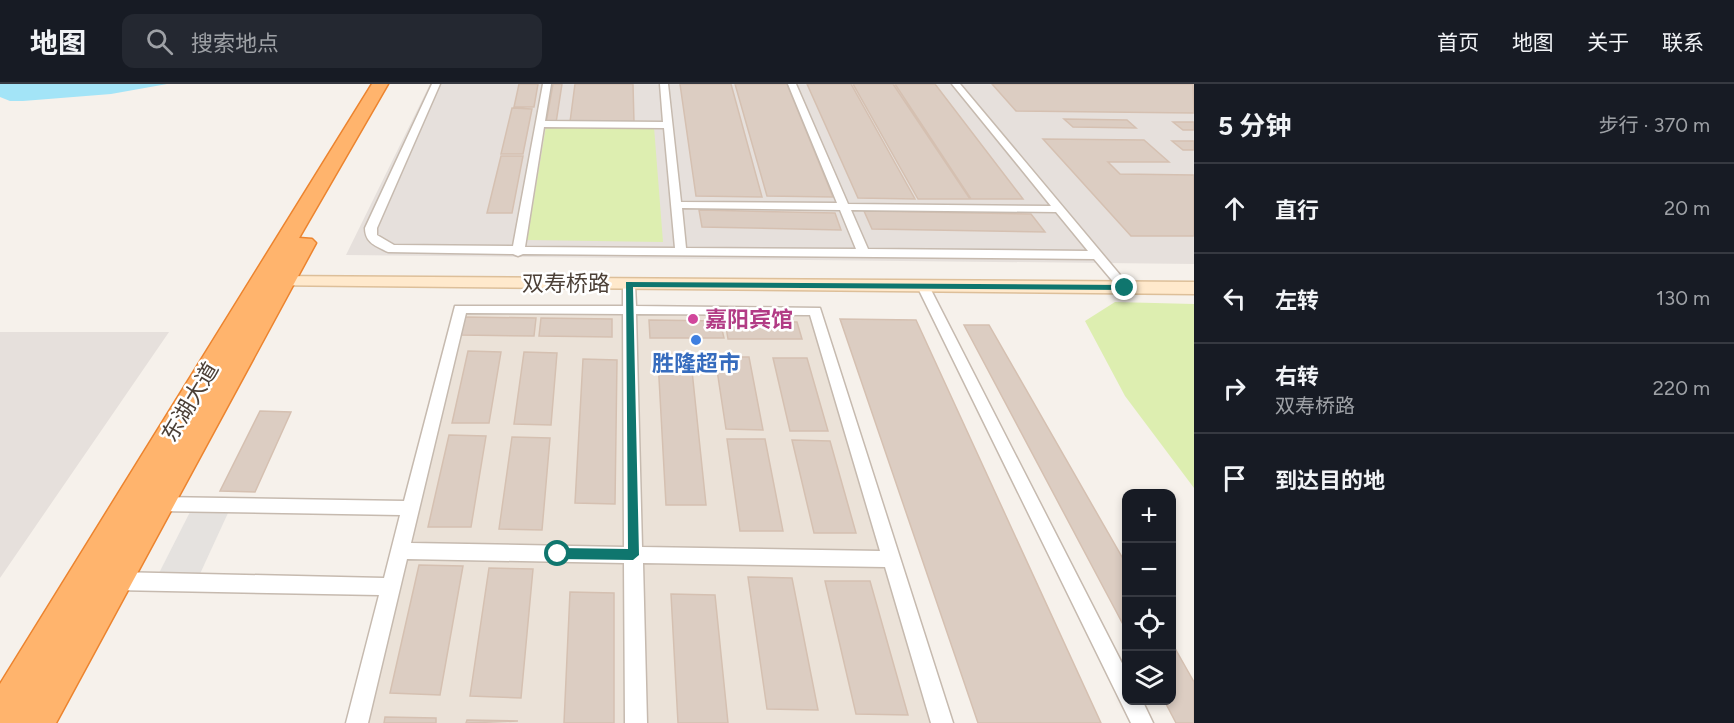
<!DOCTYPE html>
<html lang="zh">
<meta charset="utf-8">
<style>
body{margin:0;font-family:Figtree,"Noto Sans SC",sans-serif;background:#242831;color:#f1f3f6}
.controls{position:absolute;right:18px;bottom:18px;display:grid;overflow:hidden;border-radius:12px;box-shadow:0 3px 9px #0003}
.controls button{width:54px;height:54px;display:grid;place-items:center;padding:0;border:0;border-bottom:2px solid #363941;background:#171b24;color:#f1f3f6;font:30px sans-serif}
.stop{position:absolute;width:18px;height:18px;margin:-14px;border:4px solid #0f766e;border-radius:50%;background:#fff}
.stop.end{background:#0f766e;border-color:#fff;box-shadow:0 2px 6px #0008}
.list{margin:0;padding:0;list-style:none}
h2{display:flex;justify-content:space-between;align-items:center;height:78px;margin:0;padding:0 24px;font-size:26px}
h2 small{font-size:20px;font-weight:400;color:#9ea1a6}
.list li{display:grid;grid-template-columns:39px 1fr auto;gap:18px;align-items:center;box-sizing:border-box;height:90px;padding:0 24px;border-top:2px solid #363941}
.list b{display:block;font-size:22px;white-space:nowrap}
.list p{margin:0;font-size:20px;white-space:nowrap;color:#9ea1a6}
.list em{font-size:20px;font-style:normal;color:#9ea1a6}
.icon{flex:none;width:33px;height:33px;fill:none;stroke:currentColor;stroke-width:2;stroke-linecap:round;stroke-linejoin:round}
.map{position:relative;flex:none;width:1194px;height:639px;overflow:hidden}
header{display:flex;align-items:center;gap:36px;box-sizing:border-box;height:84px;padding:0 30px;background:#171b24;border-bottom:2px solid #363941}
header strong{font-size:28px}
nav{display:flex;gap:33px;margin-inline-start:auto;font-size:21px}
.search{width:420px;height:54px;background:#242831;display:flex;align-items:center;gap:15px;box-sizing:border-box;padding:0 21px;border-radius:12px;color:#9ea1a6;font-size:22px}
main{display:flex}
aside{flex:1;background:#171b24}
.map>svg:first-child{display:block}
</style>
<header>
<strong>地图</strong>
<div class="search"><svg class="icon" aria-label="search" viewBox="0 0 24 24"><circle cx="10" cy="10" r="6"/><path d="M15 15l6 6"/></svg>搜索地点</div>
<nav><a>首页</a><a>地图</a><a>关于</a><a>联系</a></nav>
</header>
<main>
<div class="map">
<svg width="1194" height="639" viewBox="0 0 1194 639">
<rect width="100%" height="100%" fill="#f6f1eb"/>
<path fill="#ebe2d8" d="M 815,227 L 942,639 L 357,639 L 459,229 Z"/>
<path fill="#e6e0dc" d="M 430,0 L 1194,0 L 1194,180 L 346,171 Z
M 0,248 L 169,248 L 0,494 Z"/>
<path fill="#ddeeb0" d="M 546,42 L 654,43 L 663,158 L 527,156 Z
M 1115,218 L 1194,220 L 1194,404 L 1125,312 L 1085,237 Z"/>
<path fill="#e5e2df" d="M 190,428 L 228,429 L 199,492 L 158,491 Z"/>
<path fill="#a3e4f7" d="M 0,0 L 167,0 L 111,10 L 23,17 L 10,17 L 0,13 Z"/>
<path fill="#dccdc2" stroke="#d5c0b1" stroke-width="1.5" d="M 519,0 L 538,0 L 534,23 L 514,23 Z
M 553,0 L 562,0 L 556,39 L 546,39 Z
M 575,0 L 633,0 L 634,39 L 570,38 Z
M 680,0 L 731,0 L 762,113 L 696,112 Z
M 735,0 L 787,0 L 833,113 L 767,112 Z
M 807,0 L 851,0 L 915,115 L 858,114 Z
M 853,0 L 893,0 L 970,115 L 918,115 Z
M 895,0 L 935,0 L 1023,115 L 971,115 Z
M 992,0 L 1193,0 L 1194,29 L 1016,27 Z
M 512,24 L 532,25 L 523,70 L 501,70 Z
M 1064,35 L 1127,36 L 1136,44 L 1073,43 Z
M 1173,38 L 1194,38 L 1194,46 L 1183,46 Z
M 1043,55 L 1144,56 L 1169,78 L 1108,78 L 1120,90 L 1194,91 L 1194,152 L 1131,152 Z
M 1172,57 L 1194,57 L 1194,66 L 1183,66 Z
M 501,72 L 523,72 L 512,129 L 487,129 Z
M 699,126 L 835,129 L 841,146 L 702,143 Z
M 864,127 L 1031,130 L 1045,148 L 872,145 Z
M 465,233 L 536,234 L 534,252 L 461,251 Z
M 541,234 L 612,235 L 612,253 L 539,252 Z
M 840,235 L 916,236 L 1101,639 L 978,639 Z
M 649,236 L 720,237 L 724,254 L 650,254 Z
M 725,237 L 797,238 L 802,255 L 728,255 Z
M 964,241 L 989,241 L 1126,480 L 1126,546 Z
M 468,267 L 501,268 L 489,339 L 452,339 Z
M 524,268 L 557,269 L 551,341 L 514,340 Z
M 715,273 L 749,273 L 763,346 L 726,345 Z
M 773,274 L 807,274 L 828,347 L 790,347 Z
M 583,275 L 617,276 L 615,420 L 575,419 Z
M 658,276 L 691,277 L 706,421 L 666,421 Z
M 260,327 L 291,328 L 255,408 L 220,407 Z
M 449,351 L 486,352 L 471,443 L 428,443 Z
M 512,353 L 550,354 L 542,446 L 499,445 Z
M 727,355 L 765,355 L 783,447 L 740,447 Z
M 792,356 L 830,357 L 856,449 L 814,449 Z
M 419,481 L 463,482 L 440,611 L 390,609 Z
M 489,484 L 533,485 L 521,614 L 470,612 Z
M 748,493 L 792,494 L 818,626 L 767,625 Z
M 825,497 L 870,497 L 908,631 L 856,630 Z
M 570,508 L 614,509 L 614,639 L 564,639 Z
M 671,510 L 715,511 L 728,639 L 678,639 Z
M 1172,559 L 1194,598 L 1194,639 L 1176,639 L 1164,616 L 1172,616 Z
M 385,633 L 436,634 L 436,639 L 384,639 Z
M 467,636 L 518,637 L 466,639 Z"/>
<g fill="none" stroke-linecap="round" stroke-linejoin="round">
<defs>
<path id="street" d="M 432,0 L 440,0 L 377,144 L 377,151 L 394,161 L 513,162 L 543,0 L 551,0 L 545,37 L 663,38 L 660,0 L 668,0 L 681,118 L 837,119 L 788,0 L 796,0 L 848,120 L 1051,122 L 952,0 L 960,0 L 1131,204 L 1129,207 L 1121,207 L 1094,175 L 523,170 L 518,172 L 513,170 L 388,168 C 376,162 365,159 365,144 ZM 544,43 L 664,44 L 675,164 L 525,163 ZM 682,124 L 840,126 L 856,165 L 686,164 ZM 851,126 L 1056,128 L 1088,167 L 868,165 Z
M 629,196 L 635,200 L 636,222 L 820,224 L 953,639 L 931,639 L 885,483 L 643,479 L 647,639 L 625,639 L 624,479 L 407,475 L 368,639 L 346,639 L 379,511 L 115,506 L 108,503 L 106,497 L 108,491 L 115,488 L 384,494 L 400,431 L 158,427 L 152,425 L 149,420 L 152,415 L 158,413 L 404,417 L 455,222 L 623,222 L 623,200 ZM 466,229 L 623,230 L 624,463 L 411,459 ZM 636,230 L 810,231 L 880,467 L 642,463 Z
M 923,198 L 929,202 L 1126,587 L 1126,616 L 1142,616 L 1153,639 L 1131,639 L 917,202 Z"/>
<path id="secondary" d="M 268,192 L 1194,198 L 1194,210 L 262,201 L 259,197 L 262,193 Z"/>
<path id="highway" d="M 372,0 L 388,0 L 299,154 L 312,155 L 316,159 L 56,639 L 0,639 L 0,600 Z"/>
</defs>
<use href="#street" stroke="#c6baaf" stroke-width="3"/>
<use href="#secondary" stroke="#ddbf99" stroke-width="3"/>
<use href="#highway" stroke="#ec842f" stroke-width="3"/>
<use href="#street" fill="#fff" fill-rule="evenodd"/>
<use href="#secondary" fill="#ffe9cc" fill-rule="evenodd"/>
<use href="#highway" fill="#ffb46d" fill-rule="evenodd"/>
</g>
<path fill="#0f766e" d="M 626,198 L 1125,201 L 1130,204 L 1125,206 L 633,203 L 639,471 L 633,476 L 558,475 L 552,470 L 558,464 L 628,465 Z"/>
<circle fill="#d1479c" stroke="#fff" stroke-width="2" cx="693" cy="235" r="6"/>
<circle fill="#3f7fe0" stroke="#fff" stroke-width="2" cx="696" cy="256" r="6"/>
<g text-anchor="middle" dominant-baseline="central" stroke-width="5" stroke-linejoin="round" paint-order="stroke">
<g font-size="22" fill="#4c4037" stroke="#fff">
<text x="566" y="199">双寿桥路</text>
<text transform="translate(190 318) rotate(-59)">东湖大道</text>
</g>
<g font-size="22" font-weight="bold" fill="#b23c85" stroke="#fff" text-anchor="start">
<text x="705" y="235">嘉阳宾馆</text>
</g>
<g font-size="22" font-weight="bold" fill="#366cbe" stroke="#fff">
<text x="696" y="279">胜隆超市</text>
</g>
</g>
</svg>
<div class="controls">
<button>+</button>
<button>−</button>
<button><svg class="icon" aria-label="locate" viewBox="0 0 24 24"><circle cx="12" cy="12" r="6"/><path d="M12 2v4M12 18v4M2 12h4M18 12h4"/></svg></button>
<button><svg class="icon" aria-label="layers" viewBox="0 0 24 24"><path d="M12 4l9 5-9 5-9-5zM3 14l9 5 9-5"/></svg></button>
</div>
<div class="stop" style="left:558px;top:470px"></div>
<div class="stop end" style="left:1125px;top:204px"></div>
</div>
<aside>
<h2>5 分钟<small>步行 · 370 m</small></h2>
<ul class="list">
<li><svg class="icon" aria-label="ahead" viewBox="0 0 24 24"><path d="M12 20V5M6 11l6-6 6 6"/></svg><div><b>直行</b></div><em>20 m</em></li>
<li><svg class="icon" aria-label="left" viewBox="0 0 24 24"><path d="M17 20v-9H6M10 6l-5 5 5 5"/></svg><div><b>左转</b></div><em>130 m</em></li>
<li><svg class="icon" aria-label="right" viewBox="0 0 24 24"><path d="M7 20v-9h11M14 6l5 5-5 5"/></svg><div><b>右转</b><p>双寿桥路</p></div><em>220 m</em></li>
<li><svg class="icon" aria-label="arrive" viewBox="0 0 24 24"><path d="M6 21V4h12l-3 4 3 4H6"/></svg><div><b>到达目的地</b></div></li>
</ul>
</aside>
</main>
